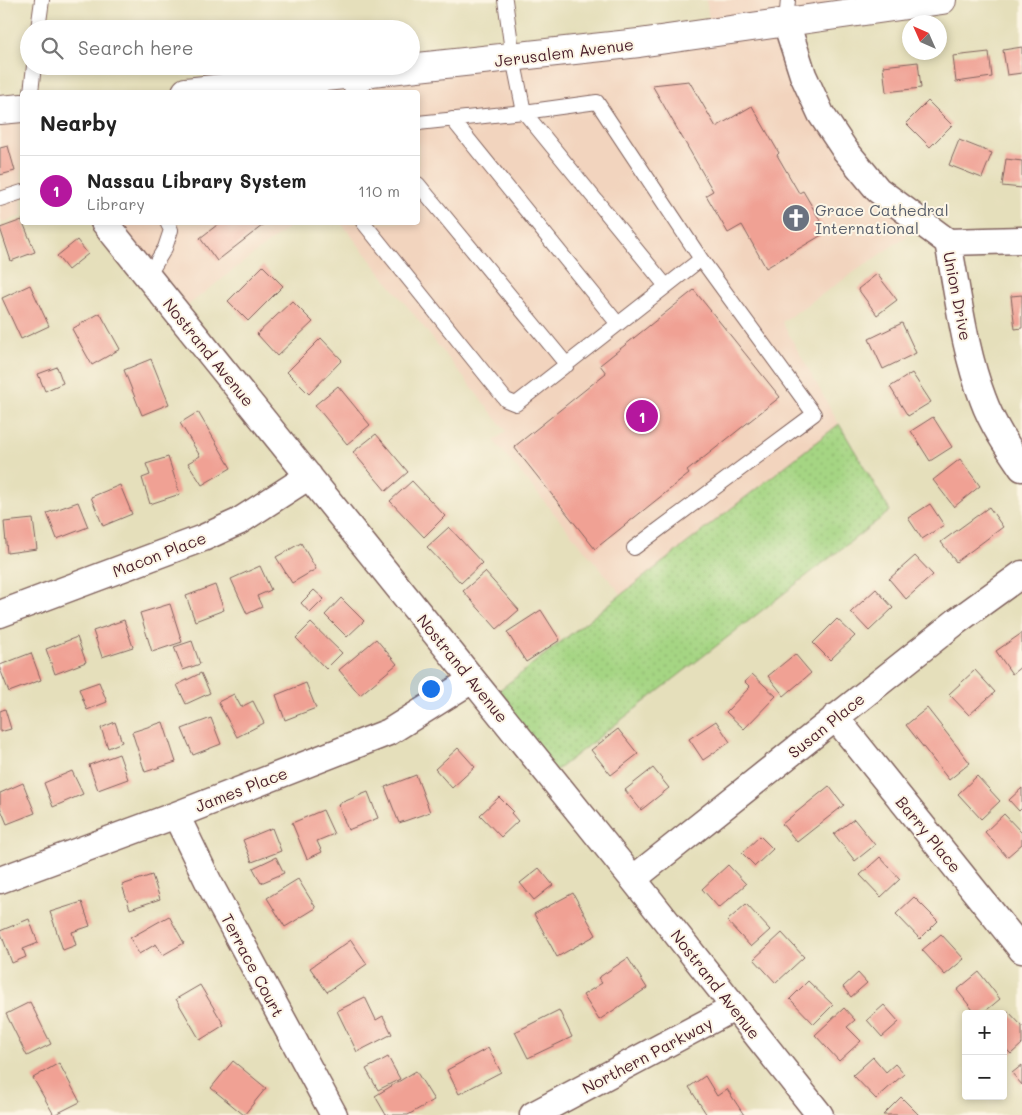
<!DOCTYPE html>
<meta charset="utf-8">
<style>
body{margin:0;font-family:Mali,sans-serif;background:#f2f2f2;color:#222}
.controls{position:absolute;right:15px;bottom:15px;display:grid;overflow:hidden;border-radius:5px;box-shadow:0 2px 8px #0003}
.controls button{width:45px;height:45px;display:grid;place-items:center;padding:0;border:0;border-bottom:1px solid #e0e0e0;background:#fff;color:#222;font:25px sans-serif}
.compass{position:absolute;left:902px;top:15px;width:45px;height:45px;border-radius:50%;background:#fff;box-shadow:0 2px 8px #0003;rotate:315deg}
.you{position:absolute;left:430px;top:688px;width:18px;height:18px;margin:-12px;border:4px solid #fff;border-radius:50%;background:#1a73e8;box-shadow:0 0 0 8px #1a73e833}
.badge{display:grid;place-items:center;width:32px;height:32px;border-radius:50%;background:#b5179e;color:#fff;font-size:16px;font-weight:700}
.pin{position:absolute;translate:-50% -50%;border:2px solid #fff;box-shadow:0 1px 5px #0006}
.list{margin:0;padding:0;list-style:none}
h2{display:flex;justify-content:space-between;align-items:center;height:65px;margin:0;padding:0 20px;font-size:21px}
h2 small{font-size:16px;font-weight:400;color:#767676}
.list li{display:grid;grid-template-columns:32px 1fr auto;gap:15px;align-items:center;box-sizing:border-box;height:70px;padding:0 20px;border-top:1px solid #e0e0e0}
.list b{display:block;font-size:19px;white-space:nowrap}
.list p{margin:0;font-size:16px;white-space:nowrap;color:#767676}
.list em{font-size:16px;font-style:normal;color:#767676}
.icon{flex:none;width:28px;height:28px;fill:none;stroke:currentColor;stroke-width:2;stroke-linecap:round;stroke-linejoin:round}
.map{position:relative;flex:none;width:1022px;height:1115px;overflow:hidden}
.search{position:absolute;background:#fff;box-shadow:0 2px 8px #0003;left:20px;top:20px;width:400px;height:55px;display:flex;align-items:center;gap:12px;box-sizing:border-box;padding:0 18px;border-radius:28px;color:#767676;font-size:19px}
.panel{position:absolute;background:#fff;box-shadow:0 2px 8px #0003;left:20px;top:90px;width:400px;height:135px;border-radius:5px}
.map>svg:first-child{display:block}
</style>
<div class="map">
<svg width="1022" height="1115" viewBox="0 0 1022 1115">
<defs>
<pattern id="grass-dots" width="8" height="8" patternUnits="userSpaceOnUse" patternTransform="scale(1.25)"><rect width="8" height="8" fill="#a5d583"/><path d="M2 2h.1M6 6h.1" fill="none" stroke="#90b671" stroke-width="1.8" stroke-linecap="round"/></pattern>
</defs>
<rect width="100%" height="100%" fill="#fcf5e5"/>
<filter id="ink" filterUnits="userSpaceOnUse"><feTurbulence type="fractalNoise" baseFrequency=".02" numOctaves="2"/><feDisplacementMap in="SourceGraphic" scale="10" xChannelSelector="R" yChannelSelector="G"/><feConvolveMatrix kernelMatrix="1 2 1 2 8 2 1 2 1" color-interpolation-filters="sRGB"/></filter>
<filter id="wash" filterUnits="userSpaceOnUse"><feTurbulence type="fractalNoise" baseFrequency=".0096" numOctaves="4" result="noise"/><feDisplacementMap in="SourceGraphic" scale="20" xChannelSelector="R" yChannelSelector="G"/><feGaussianBlur stdDeviation="1.12" result="paint"/><feColorMatrix in="noise" values="0 0 0 0 0 0 0 0 0 0 0 0 0 0 0 0 0 1.4 0 .05"/><feComposite in="paint" operator="in"/></filter>
<g filter="url(#wash)">
<rect width="100%" height="100%" fill="#e5dfbb"/>
<path fill="#f2d4be" d="M 706,0 L 942,0 L 786,22 L 821,114 L 924,224 L 782,322 L 839,424 L 622,595 L 494,441 L 506,431 L 341,223 L 418,222 L 418,92 L 186,92 L 711,31 Z
M 22,108 L 22,216 L 0,223 L 0,110 Z
M 104,223 L 294,223 L 178,313 Z"/>
<path fill="url(#grass-dots)" stroke="#787a57" d="M 839,424 L 890,511 L 549,776 L 488,699 Z"/>
<g id="blocks">
<path fill="#f0a194" d="M 1022,47 L 1022,73 L 1007,75 L 1003,50 Z
M 989,52 L 992,77 L 956,82 L 953,56 Z
M 918,62 L 921,88 L 886,92 L 883,66 Z
M 689,81 L 716,127 L 752,106 L 779,153 L 777,155 L 799,193 L 803,191 L 827,232 L 766,268 L 742,225 L 728,233 L 706,195 L 713,191 L 652,85 Z
M 928,101 L 952,125 L 930,147 L 906,123 Z
M 959,140 L 992,153 L 982,178 L 949,165 Z
M 8,146 L 15,171 L 0,175 L 0,148 Z
M 1006,159 L 1022,161 L 1022,188 L 1002,186 Z
M 22,220 L 35,252 L 11,261 L 0,228 Z
M 221,222 L 267,222 L 217,261 L 200,238 Z
M 77,240 L 88,254 L 68,270 L 57,256 Z
M 263,266 L 283,286 L 248,321 L 228,301 Z
M 877,274 L 897,300 L 877,315 L 858,289 Z
M 30,285 L 49,326 L 21,339 L 2,298 Z
M 694,290 L 780,397 L 687,471 L 689,474 L 595,549 L 514,447 L 606,373 L 600,365 Z
M 1022,295 L 1022,328 L 1015,329 L 1011,296 Z
M 292,301 L 313,322 L 277,356 L 257,334 Z
M 100,313 L 120,349 L 92,365 L 72,329 Z
M 902,323 L 916,353 L 883,369 L 869,339 Z
M 321,338 L 342,360 L 309,394 L 287,372 Z
M 151,359 L 169,404 L 142,415 L 124,370 Z
M 57,367 L 63,383 L 45,391 L 38,374 Z
M 912,373 L 931,402 L 908,416 L 890,387 Z
M 338,386 L 370,425 L 347,444 L 315,405 Z
M 198,412 L 231,468 L 202,485 L 188,463 L 200,456 L 180,423 Z
M 933,417 L 952,447 L 930,461 L 911,431 Z
M 376,434 L 408,472 L 386,491 L 353,452 Z
M 168,457 L 180,494 L 150,504 L 142,478 L 150,475 L 146,464 Z
M 960,459 L 980,486 L 954,507 L 933,480 Z
M 412,481 L 445,516 L 424,537 L 390,501 Z
M 120,485 L 132,514 L 103,526 L 91,497 Z
M 78,502 L 88,527 L 57,539 L 47,513 Z
M 930,504 L 944,525 L 922,539 L 908,518 Z
M 989,507 L 1003,527 L 956,562 L 941,542 Z
M 33,519 L 37,549 L 7,553 L 4,522 Z
M 449,527 L 482,563 L 461,583 L 427,547 Z
M 301,543 L 316,569 L 292,583 L 276,557 Z
M 915,556 L 933,575 L 906,599 L 889,579 Z
M 260,566 L 271,590 L 257,596 L 262,607 L 247,614 L 231,579 Z
M 485,572 L 519,610 L 497,629 L 463,591 Z
M 215,585 L 224,610 L 195,621 L 186,596 Z
M 876,589 L 893,608 L 869,631 L 851,612 Z
M 314,590 L 324,599 L 310,613 L 301,603 Z
M 341,598 L 364,621 L 347,637 L 325,615 Z
M 170,604 L 182,642 L 152,652 L 140,613 Z
M 541,610 L 560,640 L 526,662 L 507,632 Z
M 837,619 L 855,636 L 830,660 L 813,643 Z
M 124,620 L 133,647 L 102,657 L 93,631 Z
M 311,623 L 342,653 L 326,669 L 296,638 Z
M 1022,633 L 1022,666 L 1012,674 L 996,651 Z
M 77,637 L 86,662 L 55,674 L 46,649 Z
M 376,639 L 397,664 L 360,695 L 339,670 Z
M 192,641 L 200,664 L 183,670 L 174,647 Z
M 31,653 L 41,680 L 9,692 L 0,669 L 0,665 Z
M 795,654 L 811,673 L 784,696 L 768,676 Z
M 975,670 L 995,692 L 969,715 L 949,694 Z
M 201,673 L 210,693 L 186,704 L 177,685 Z
M 752,674 L 776,696 L 744,729 L 726,712 L 750,687 L 745,682 Z
M 99,682 L 107,702 L 87,710 L 79,689 Z
M 306,683 L 316,708 L 285,720 L 276,695 Z
M 234,694 L 241,707 L 253,701 L 264,723 L 237,737 L 218,702 Z
M 927,708 L 970,763 L 949,780 L 906,725 Z
M 5,709 L 11,729 L 0,732 L 0,711 Z
M 211,718 L 221,744 L 193,755 L 182,729 Z
M 716,721 L 730,742 L 703,760 L 689,739 Z
M 115,722 L 122,742 L 108,748 L 101,728 Z
M 163,722 L 176,762 L 145,772 L 132,732 Z
M 618,729 L 638,754 L 611,775 L 591,750 Z
M 458,748 L 475,767 L 452,788 L 435,769 Z
M 119,754 L 128,779 L 98,790 L 89,765 Z
M 653,768 L 669,788 L 641,810 L 625,790 Z
M 72,771 L 83,794 L 53,807 L 44,783 Z
M 416,775 L 430,812 L 399,823 L 385,787 Z
M 977,776 L 1000,801 L 981,819 L 958,794 Z
M 23,783 L 35,813 L 7,824 L 0,807 L 0,793 Z
M 829,786 L 844,805 L 797,842 L 782,824 Z
M 1022,788 L 1022,808 L 1019,811 L 1009,800 Z
M 368,792 L 378,818 L 348,830 L 338,804 Z
M 499,797 L 513,811 L 511,813 L 518,821 L 501,837 L 480,815 Z
M 323,810 L 334,834 L 317,841 L 322,852 L 307,859 L 292,823 Z
M 1004,814 L 1022,833 L 1022,844 L 1007,857 L 985,832 Z
M 854,819 L 875,845 L 855,861 L 834,834 Z
M 272,828 L 281,851 L 252,862 L 243,840 Z
M 760,836 L 773,849 L 755,866 L 742,853 Z
M 276,857 L 284,873 L 261,883 L 253,868 Z
M 880,857 L 900,879 L 881,897 L 860,875 Z
M 728,865 L 746,884 L 719,908 L 702,889 Z
M 539,868 L 553,885 L 534,900 L 520,883 Z
M 152,875 L 160,899 L 130,909 L 122,885 Z
M 298,879 L 316,908 L 285,927 L 267,898 Z
M 573,893 L 596,935 L 557,957 L 534,914 Z
M 914,897 L 938,921 L 920,939 L 896,914 Z
M 82,902 L 90,926 L 72,932 L 76,945 L 63,950 L 50,912 Z
M 746,904 L 770,930 L 751,947 L 727,921 Z
M 169,916 L 184,943 L 163,955 L 156,944 L 139,954 L 130,938 Z
M 29,919 L 38,943 L 23,949 L 26,957 L 12,963 L 0,931 Z
M 782,933 L 804,957 L 776,983 L 754,959 Z
M 941,934 L 964,959 L 945,975 L 922,950 Z
M 351,940 L 367,964 L 327,992 L 310,968 Z
M 628,958 L 647,988 L 599,1020 L 583,995 L 602,983 L 598,978 Z
M 979,972 L 1000,999 L 982,1014 L 976,1014 L 957,990 Z
M 858,973 L 867,983 L 851,997 L 843,987 Z
M 808,981 L 833,1005 L 814,1024 L 790,999 Z
M 200,985 L 224,1025 L 200,1040 L 176,999 Z
M 365,997 L 376,1020 L 383,1016 L 392,1034 L 357,1052 L 337,1011 Z
M 30,1002 L 51,1044 L 27,1056 L 6,1014 Z
M 884,1005 L 899,1022 L 882,1037 L 867,1020 Z
M 844,1008 L 855,1020 L 847,1027 L 861,1041 L 839,1061 L 815,1035 Z
M 559,1010 L 572,1037 L 528,1058 L 515,1032 Z
M 1008,1011 L 1022,1026 L 1022,1044 L 1011,1054 L 1003,1046 L 1003,1016 Z
M 488,1048 L 501,1072 L 459,1094 L 447,1070 Z
M 388,1057 L 400,1079 L 378,1090 L 366,1069 Z
M 873,1057 L 886,1072 L 895,1064 L 904,1074 L 876,1099 L 853,1075 Z
M 233,1061 L 266,1088 L 244,1115 L 211,1088 Z
M 59,1063 L 80,1102 L 54,1115 L 33,1078 Z
M 1022,1065 L 1022,1085 L 1012,1073 Z
M 416,1071 L 434,1100 L 408,1115 L 386,1115 L 375,1096 Z
M 705,1076 L 717,1096 L 727,1089 L 744,1115 L 707,1115 L 689,1087 Z
M 901,1097 L 919,1115 L 883,1115 Z"/>
</g>
</g>
<g filter="url(#ink)">
<use href="#blocks" fill-opacity="0" stroke="#80625d" stroke-width="1"/>
<g fill="none" stroke-linecap="round" stroke-linejoin="round">
<defs>
<path id="lane" d="M 505,0 L 513,58 L 524,112 L 597,102 L 701,259 L 814,414 L 634,548
M 786,22 L 788,0
M 38,29 L 42,0
M 31,92 L 34,66
M 351,92 L 373,78
M 452,119 L 618,324
M 418,123 L 524,112 L 666,286
M 418,184 L 567,365
M 0,199 L 22,192
M 363,222 L 506,400 L 516,404 L 701,259
M 148,276 L 165,248 L 171,230 L 167,222"/>
<path id="street" d="M 786,22 L 803,75 L 821,114 L 845,150 L 878,190 L 948,242 C 958,294 964,350 983,399 C 992,424 1007,446 1022,468
M 104,222 L 633,879 L 820,1115
M 948,242 L 1022,240
M 0,614 L 203,538 L 238,522 L 309,476
M 835,717 L 1022,950
M 176,815 L 208,881 L 334,1115
M 633,879 L 957,621 L 1022,574
M 0,880 L 176,815 L 389,732 L 472,680
M 533,1115 L 734,1008"/>
<path id="primary" d="M 186,92 L 639,43 L 942,0
M 0,110 L 22,108"/>
</defs>
<use href="#lane" stroke="#80625d" stroke-width="16"/>
<use href="#street" stroke="#80625d" stroke-width="29"/>
<use href="#primary" stroke="#80625d" stroke-width="30"/>
<use href="#lane" stroke="#fff" stroke-width="14"/>
<use href="#street" stroke="#fff" stroke-width="26"/>
<use href="#primary" stroke="#fff" stroke-width="28"/>
</g>
</g>
<defs>
<symbol id="church-disc" viewBox="-11 -11 22 22"><circle r="9.5" fill="#6b7280" stroke="#fcf5e5"/><path d="M-1.2-6h2.4v3.5h3.3v2.4h-3.3V6h-2.4V-.1h-3.3v-2.4h3.3Z" fill="#fff"/></symbol>
</defs>
<g fill-rule="evenodd">
<use href="#church-disc" x="780" y="202" width="32" height="32"/>
</g>
<g text-anchor="middle" dominant-baseline="central" stroke-width="4" stroke-linejoin="round" paint-order="stroke">
<g font-size="16" fill="#4a1f2b" stroke="#fcf5e5">
<text transform="translate(564 52) rotate(-7)">Jerusalem Avenue</text>
<text transform="translate(958 296) rotate(79)">Union Drive</text>
<text transform="translate(209 352) rotate(51)">Nostrand Avenue</text>
<text transform="translate(159 554) rotate(-21)">Macon Place</text>
<text transform="translate(463 668) rotate(51)">Nostrand Avenue</text>
<text transform="translate(826 725) rotate(-39)">Susan Place</text>
<text transform="translate(241 789) rotate(-21)">James Place</text>
<text transform="translate(929 834) rotate(51)">Barry Place</text>
<text transform="translate(253 965) rotate(62)">Terrace Court</text>
<text transform="translate(716 984) rotate(52)">Nostrand Avenue</text>
<text transform="translate(647 1055) rotate(-28)">Northern Parkway</text>
</g>
<g font-size="16" fill="#5b616d" stroke="#fcf5e5" text-anchor="start">
<text x="815" y="209">Grace Cathedral<tspan x="815" dy="18">International</tspan></text>
</g>
</g>
</svg>
<div class="controls">
<button>+</button>
<button>−</button>
</div>
<svg class="compass" viewBox="-18 -18 36 36"><path d="M0-13l5 13h-10z" fill="#e53935"/><path d="M0 13l5-13h-10z" fill="#767676"/></svg>
<div class="you"></div>
<div class="pin badge" style="left:642px;top:416px">1</div>
<div class="search"><svg class="icon" aria-label="search" viewBox="0 0 24 24"><circle cx="10" cy="10" r="6"/><path d="M15 15l6 6"/></svg>Search here</div>
<section class="panel">
<h2>Nearby<small></small></h2>
<ul class="list">
<li><span class="badge">1</span><div><b>Nassau Library System</b><p>Library</p></div><em>110 m</em></li>
</ul>
</section>
</div>
